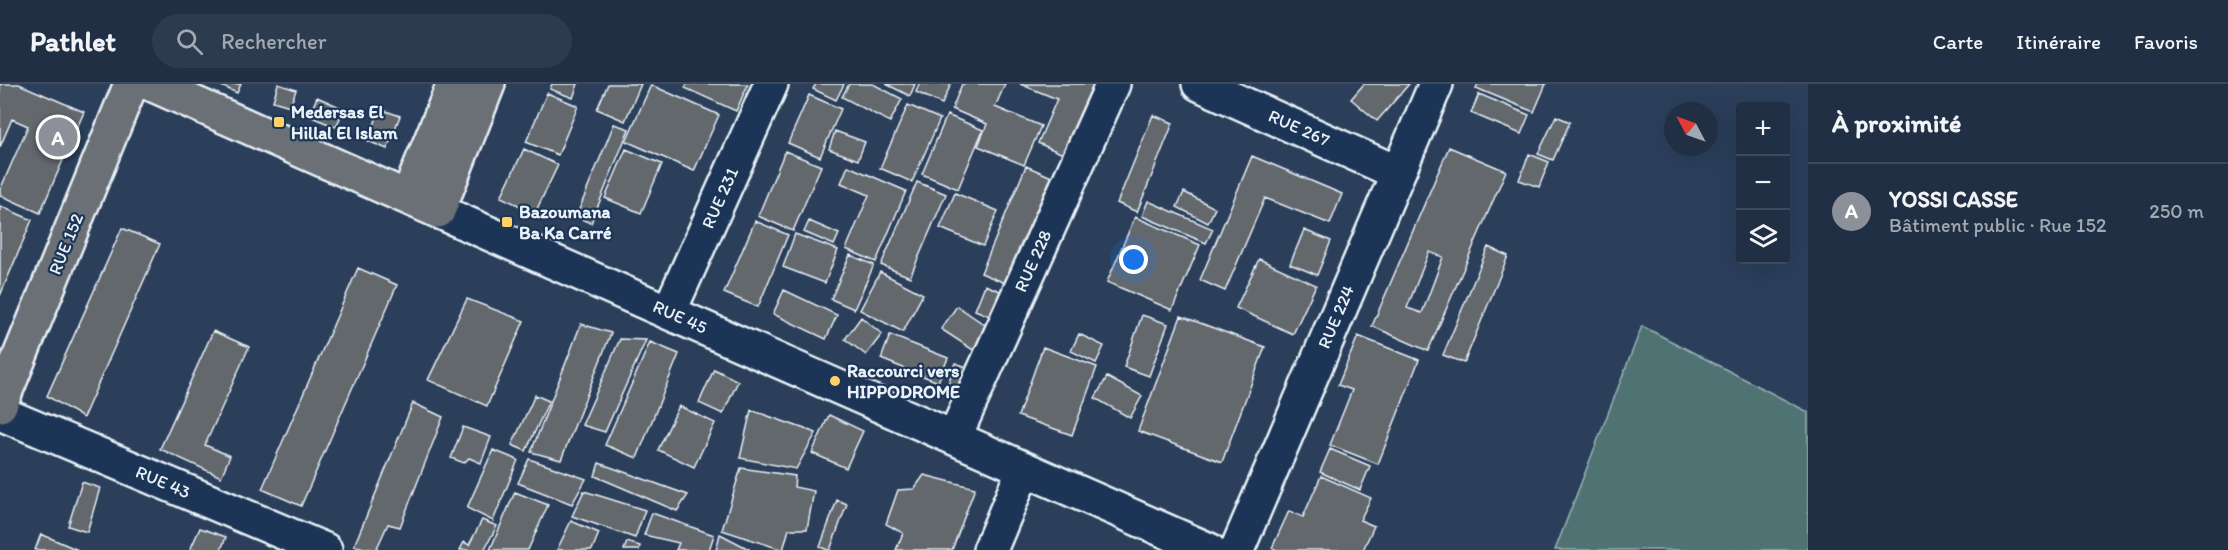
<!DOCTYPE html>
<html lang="fr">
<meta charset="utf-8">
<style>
body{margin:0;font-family:Itim,sans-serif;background:#2d3b4f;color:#f1f3f6}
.controls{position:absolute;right:18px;top:18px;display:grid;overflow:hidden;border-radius:6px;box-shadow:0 6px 24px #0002}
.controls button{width:54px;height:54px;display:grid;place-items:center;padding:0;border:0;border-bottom:2px solid #3d4a5d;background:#202f44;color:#f1f3f6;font:30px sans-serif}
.compass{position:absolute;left:1664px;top:18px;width:54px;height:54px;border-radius:50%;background:#202f44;box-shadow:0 6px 24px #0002;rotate:311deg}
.you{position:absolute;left:1134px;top:176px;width:21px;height:21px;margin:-15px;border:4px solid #fff;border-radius:50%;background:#1a73e8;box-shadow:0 0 0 9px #1a73e833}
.badge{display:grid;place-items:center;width:39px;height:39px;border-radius:50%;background:#8c9099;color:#fff;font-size:20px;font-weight:700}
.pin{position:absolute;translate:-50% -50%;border:3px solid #fff;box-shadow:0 2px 6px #0006}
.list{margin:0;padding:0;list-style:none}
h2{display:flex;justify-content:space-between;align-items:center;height:78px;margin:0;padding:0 24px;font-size:26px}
h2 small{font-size:20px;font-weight:400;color:#a2a9b2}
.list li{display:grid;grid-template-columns:39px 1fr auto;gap:18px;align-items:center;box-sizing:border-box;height:96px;padding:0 24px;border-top:2px solid #3d4a5d}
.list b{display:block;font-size:22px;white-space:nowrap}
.list p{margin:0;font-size:20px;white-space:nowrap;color:#a2a9b2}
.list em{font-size:20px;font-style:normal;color:#a2a9b2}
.icon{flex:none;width:33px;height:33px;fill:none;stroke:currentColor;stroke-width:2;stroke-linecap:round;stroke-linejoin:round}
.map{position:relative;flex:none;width:1808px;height:466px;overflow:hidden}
header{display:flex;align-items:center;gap:36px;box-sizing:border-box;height:84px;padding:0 30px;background:#202f44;border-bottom:2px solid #3d4a5d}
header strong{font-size:28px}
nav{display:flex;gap:33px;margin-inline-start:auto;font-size:21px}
.search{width:420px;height:54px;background:#2d3b4f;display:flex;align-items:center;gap:15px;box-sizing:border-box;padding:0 21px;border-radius:33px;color:#a2a9b2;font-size:22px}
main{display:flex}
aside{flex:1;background:#202f44}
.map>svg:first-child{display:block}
</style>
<header>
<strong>Pathlet</strong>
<div class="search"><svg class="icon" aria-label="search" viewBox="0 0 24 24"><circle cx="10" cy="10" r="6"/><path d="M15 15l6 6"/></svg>Rechercher</div>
<nav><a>Carte</a><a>Itinéraire</a><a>Favoris</a></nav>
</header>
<main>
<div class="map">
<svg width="1808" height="466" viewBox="0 0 1808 466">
<rect width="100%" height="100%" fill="#2b3f5b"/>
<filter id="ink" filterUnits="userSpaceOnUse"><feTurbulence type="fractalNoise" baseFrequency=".0167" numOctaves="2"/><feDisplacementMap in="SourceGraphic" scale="12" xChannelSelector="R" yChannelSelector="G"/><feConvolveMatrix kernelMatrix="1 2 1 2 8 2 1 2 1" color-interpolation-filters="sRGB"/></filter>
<g filter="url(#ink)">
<path fill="#507373" stroke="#9cb2b6" stroke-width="1.5" d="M 1642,242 L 1808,328 L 1808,466 L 1555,466 Z"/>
<path fill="#63676d" stroke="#e8f1f8" stroke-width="1.5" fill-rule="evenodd" d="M 0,0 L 19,0 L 84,28 L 40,129 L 0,111 L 0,106 L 28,42 L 12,35 L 0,63 Z
M 217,0 L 241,0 L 237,9 Z
M 278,0 L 296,6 L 290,22 L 273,17 Z
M 552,0 L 578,0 L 573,14 L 550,5 Z
M 608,0 L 641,0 L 625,37 L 597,25 Z
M 687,0 L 748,0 L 736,27 L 685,4 Z
M 816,0 L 844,0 L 836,16 L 813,5 Z
M 849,0 L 873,0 L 902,15 L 890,38 L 842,13 Z
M 886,0 L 915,0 L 910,12 Z
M 919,0 L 951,0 L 942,20 L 916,8 Z
M 962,0 L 1005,0 L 995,23 L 1041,42 L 1024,81 L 978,62 L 987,40 L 952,25 Z
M 1020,0 L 1101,0 L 1070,73 L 1038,59 L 1057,15 Z
M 1364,0 L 1409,0 L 1377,37 L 1351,15 Z
M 1478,0 L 1546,0 L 1534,28 L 1476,4 Z
M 651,1 L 719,31 L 694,87 L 626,57 Z
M 547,9 L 578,22 L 558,71 L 526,58 Z
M 1479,10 L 1529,31 L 1521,50 L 1471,29 Z
M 809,11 L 841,25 L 820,73 L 788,59 Z
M 317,13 L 344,25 L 336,43 L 309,32 Z
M 908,21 L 940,35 L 912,98 L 880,84 Z
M 380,25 L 400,32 L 387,65 L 368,57 Z
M 947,31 L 983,46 L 958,105 L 922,90 Z
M 1153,31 L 1173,39 L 1137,128 L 1117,119 Z
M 1556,32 L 1570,38 L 1553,76 L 1538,70 Z
M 614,40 L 629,45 L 591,139 L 576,133 Z
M 835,47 L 865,58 L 858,76 L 829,65 Z
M 1449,63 L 1506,87 L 1428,267 L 1372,242 ZM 1429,168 L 1443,173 L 1422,229 L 1407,224 Z
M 524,65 L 558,81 L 535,129 L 501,113 Z
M 626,65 L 662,80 L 641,129 L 605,114 Z
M 785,67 L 821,82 L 793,147 L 758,132 Z
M 1529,70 L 1549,78 L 1539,103 L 1519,96 Z
M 1252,72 L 1342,110 L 1330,140 L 1265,114 L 1225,207 L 1200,196 Z
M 848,82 L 906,107 L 876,178 L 846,165 L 869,111 L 841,99 Z
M 1026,82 L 1054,94 L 1010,201 L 981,189 Z
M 917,98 L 946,110 L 910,193 L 881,181 Z
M 1184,108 L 1215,124 L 1208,139 L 1177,123 Z
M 955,109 L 998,127 L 983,162 L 940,144 Z
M 1148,117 L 1213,145 L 1206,159 L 1142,132 Z
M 0,122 L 32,136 L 0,212 Z
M 1135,133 L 1200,161 L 1172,226 L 1107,198 Z
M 755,137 L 788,151 L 758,223 L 724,209 Z
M 809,137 L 839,150 L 834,161 L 804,148 Z
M 122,144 L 160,160 L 83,334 L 47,312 Z
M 1304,146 L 1331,157 L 1317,191 L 1290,180 Z
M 795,150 L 838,166 L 825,199 L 783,183 Z
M 1488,163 L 1508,172 L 1464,279 L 1443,271 Z
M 850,171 L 874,181 L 854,225 L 831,215 Z
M 1259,175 L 1316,201 L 1293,250 L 1236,224 Z
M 358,184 L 397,201 L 301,422 L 262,405 Z
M 880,188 L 923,210 L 903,248 L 860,226 Z
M 985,201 L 1012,212 L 1002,237 L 975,226 Z
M 784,206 L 837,231 L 826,255 L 773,230 Z
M 467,215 L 524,237 L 487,322 L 428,296 Z
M 957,222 L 988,243 L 973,266 L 941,245 Z
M 1142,231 L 1168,240 L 1149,292 L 1124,283 Z
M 1181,232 L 1265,263 L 1222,378 L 1138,347 Z
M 861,233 L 882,250 L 866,271 L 845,255 Z
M 581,240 L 611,249 L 561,376 L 531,368 Z
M 213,247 L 249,263 L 205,361 L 230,372 L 221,393 L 160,365 Z
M 1079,250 L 1104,262 L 1096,279 L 1071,267 Z
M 890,251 L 948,274 L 938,298 L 881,275 Z
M 1358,252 L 1419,276 L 1378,380 L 1330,361 L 1352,306 L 1338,301 Z
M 620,255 L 646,256 L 605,348 L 582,341 Z
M 650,258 L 679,270 L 637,374 L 605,361 Z
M 1043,263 L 1097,283 L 1072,351 L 1018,332 Z
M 955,279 L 973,285 L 964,312 L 946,306 Z
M 714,285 L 738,297 L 723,330 L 699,319 Z
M 1107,293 L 1142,312 L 1130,334 L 1095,314 Z
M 535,311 L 549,317 L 526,367 L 512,361 Z
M 413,319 L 443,333 L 400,443 L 388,440 L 376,466 L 354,462 Z
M 679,322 L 715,339 L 694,383 L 658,366 Z
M 751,326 L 816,349 L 796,385 L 740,374 Z
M 829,331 L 863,347 L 846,384 L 812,369 Z
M 463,343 L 491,353 L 481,379 L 469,374 L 464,379 L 451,374 Z
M 1330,365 L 1370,382 L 1360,406 L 1320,388 Z
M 493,366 L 518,376 L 493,437 L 467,424 Z
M 529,375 L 586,395 L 572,420 L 518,399 Z
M 599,379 L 688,411 L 677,427 L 595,392 Z
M 741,384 L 795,392 L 794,403 L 814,407 L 807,445 L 789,445 L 783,466 L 722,446 Z
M 924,391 L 975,404 L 952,466 L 896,466 L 903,449 L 886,440 L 898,406 L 914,405 Z
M 1321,392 L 1371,414 L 1360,436 L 1374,442 L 1363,466 L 1277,466 L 1272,464 L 1289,427 L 1303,433 Z
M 82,398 L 100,404 L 87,448 L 68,442 Z
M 584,407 L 645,426 L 635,454 L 572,432 Z
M 515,408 L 548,421 L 528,466 L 490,466 Z
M 837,416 L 847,420 L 830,466 L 828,466 L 820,463 Z
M 652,429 L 714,451 L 709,466 L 676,466 L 679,459 L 644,451 Z
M 482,436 L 497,442 L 484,466 L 460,466 L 464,458 L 469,461 Z
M 571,437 L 599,449 L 592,466 L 557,466 Z
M 200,444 L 226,453 L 221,466 L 190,466 Z
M 41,450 L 78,466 L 35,466 Z
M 720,450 L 749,465 L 749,466 L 716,466 Z
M 627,458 L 640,462 L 639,466 L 624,466 Z"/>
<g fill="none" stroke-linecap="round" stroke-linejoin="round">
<defs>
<path id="minor" d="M 1199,0 L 1398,89
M 438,127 L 1209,466
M 669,228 L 771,0
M 0,329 L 325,466
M 954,354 L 1113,0
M 990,466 L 1024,385
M 1237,466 L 1436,0"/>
<path id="major" d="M 151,0 L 438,127 L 488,0
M 408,113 L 454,0
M 0,321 L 131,0"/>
</defs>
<use href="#minor" stroke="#e8f1f8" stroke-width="38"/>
<use href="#major" stroke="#e8f1f8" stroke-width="38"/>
<use href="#minor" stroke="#1d3557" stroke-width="33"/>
<use href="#major" stroke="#6b6f75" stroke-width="33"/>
</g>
</g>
<g fill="#ffd166" stroke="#1d3557" stroke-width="2">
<rect x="273" y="32" width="12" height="12" rx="3"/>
<rect x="501" y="132" width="12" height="12" rx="3"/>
<circle cx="835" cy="297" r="6"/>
</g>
<g text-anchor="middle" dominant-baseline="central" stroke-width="4.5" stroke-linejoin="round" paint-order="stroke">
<g font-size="18" font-weight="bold" fill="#e8f1f8" stroke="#1d3557" text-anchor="start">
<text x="291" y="28">Medersas El<tspan x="291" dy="21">Hillal El Islam</tspan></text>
<text x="519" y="128">Bazoumana<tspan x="519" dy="21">Ba Ka Carré</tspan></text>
<text x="847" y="287">Raccourci vers<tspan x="847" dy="21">HIPPODROME</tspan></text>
</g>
<g font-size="18" fill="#e8f1f8" stroke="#1d3557">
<text transform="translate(1299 44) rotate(24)">RUE 267</text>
<text transform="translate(720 114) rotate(-66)">RUE 231</text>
<text transform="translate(66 160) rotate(-68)">RUE 152</text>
<text transform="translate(1033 177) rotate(-66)">RUE 228</text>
<text transform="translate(680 233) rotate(24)">RUE 45</text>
<text transform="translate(1336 233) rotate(-67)">RUE 224</text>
<text transform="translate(163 398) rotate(23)">RUE 43</text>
</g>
</g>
</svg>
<div class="controls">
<button>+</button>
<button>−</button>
<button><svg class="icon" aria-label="layers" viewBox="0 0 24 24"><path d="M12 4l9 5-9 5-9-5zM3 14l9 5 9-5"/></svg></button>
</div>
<svg class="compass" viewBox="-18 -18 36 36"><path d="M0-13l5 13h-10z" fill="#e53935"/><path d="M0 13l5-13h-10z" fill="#a2a9b2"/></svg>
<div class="you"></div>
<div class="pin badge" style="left:58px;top:53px">A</div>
</div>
<aside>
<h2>À proximité<small></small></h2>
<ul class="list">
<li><span class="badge">A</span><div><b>YOSSI CASSE</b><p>Bâtiment public · Rue 152</p></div><em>250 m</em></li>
</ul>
</aside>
</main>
